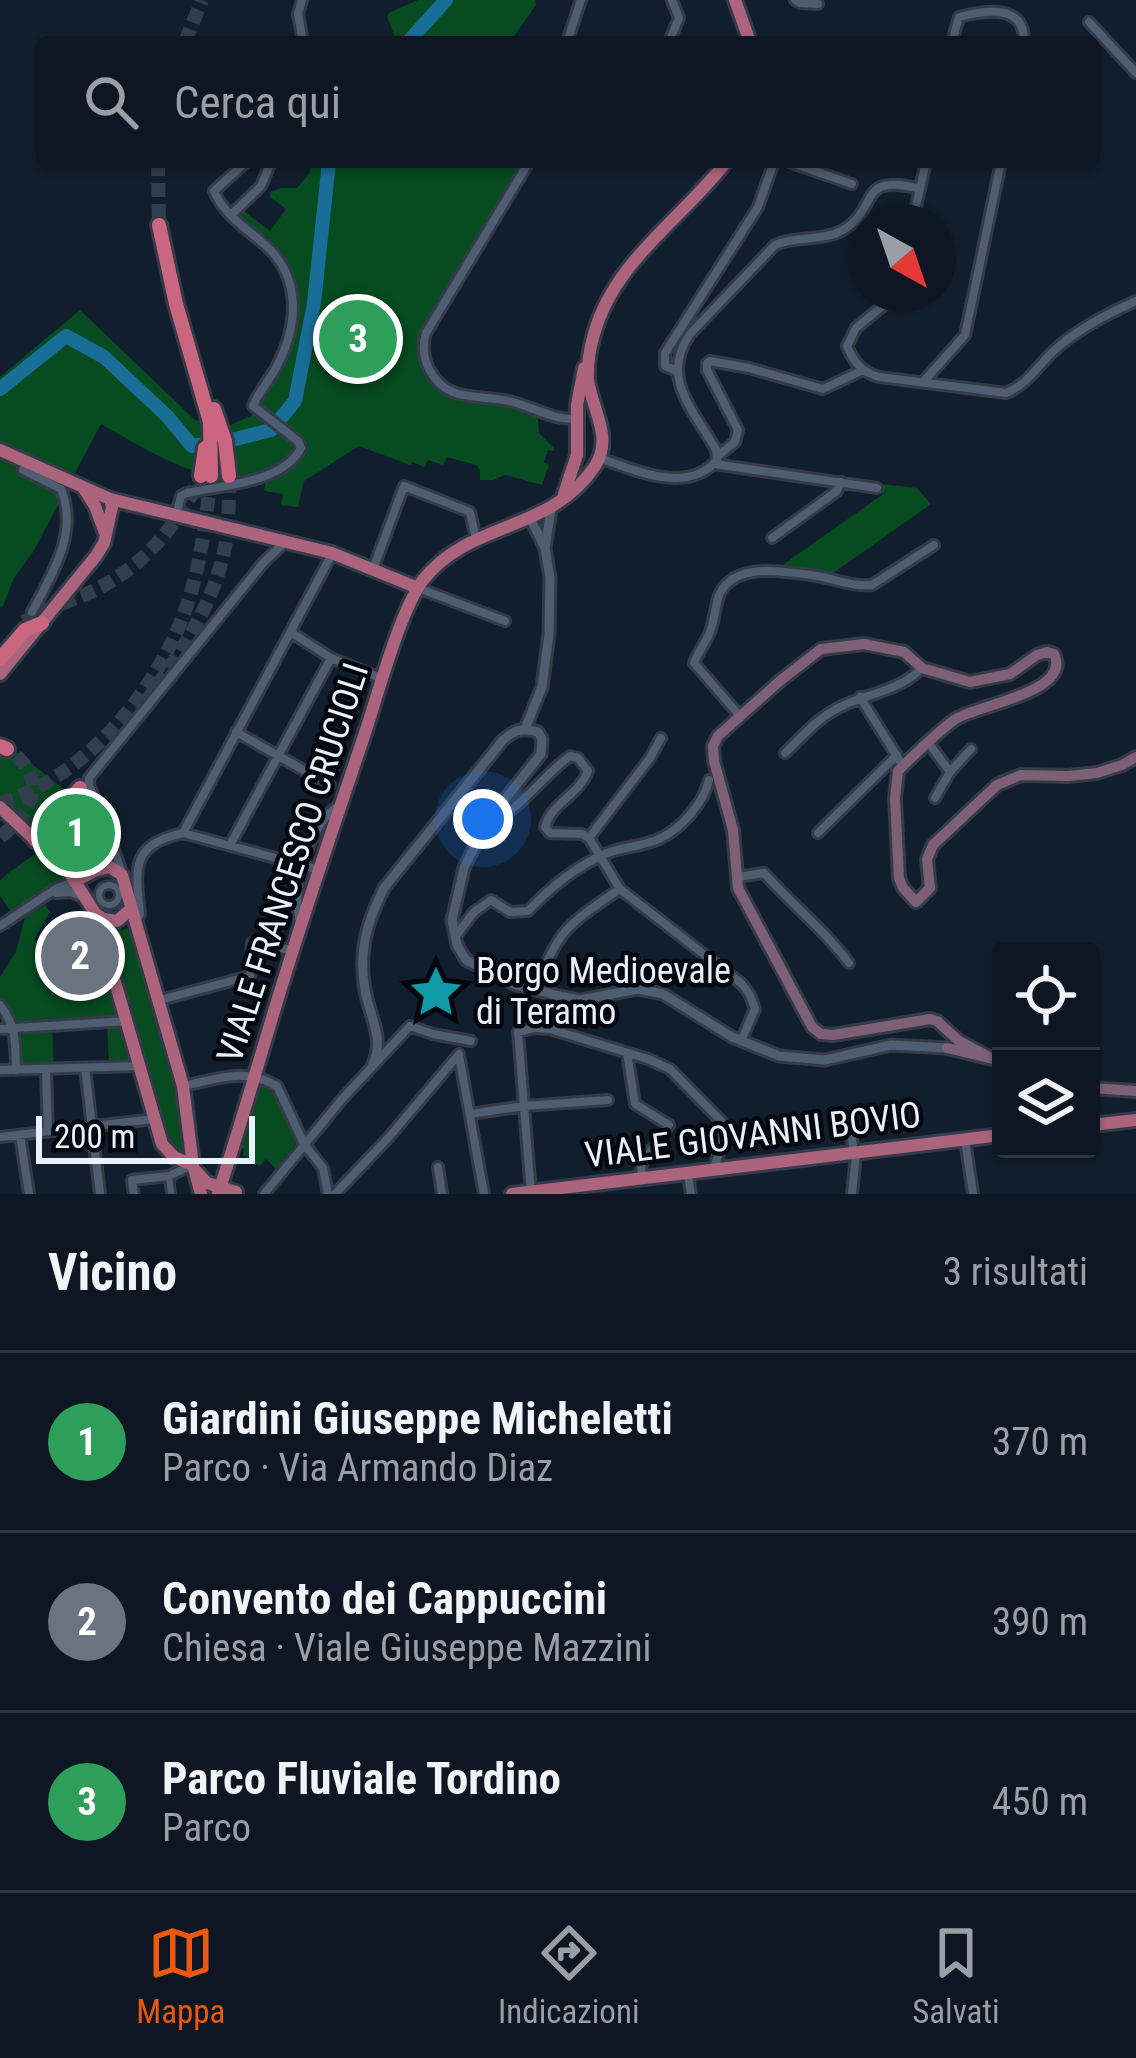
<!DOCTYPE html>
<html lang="it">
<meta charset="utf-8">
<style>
body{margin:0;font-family:"Roboto Condensed",sans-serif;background:#1b232f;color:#f1f3f6}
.controls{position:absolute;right:36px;bottom:36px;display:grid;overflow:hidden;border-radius:12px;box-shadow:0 3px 9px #0004}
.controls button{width:108px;height:108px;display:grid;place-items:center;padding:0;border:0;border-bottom:3px solid #2d3540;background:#0d1622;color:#f1f3f6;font:60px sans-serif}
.compass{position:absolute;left:848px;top:204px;width:108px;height:108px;border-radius:50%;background:#0d1622;box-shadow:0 3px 9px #0004;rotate:140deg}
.scale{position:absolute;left:36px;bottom:30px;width:219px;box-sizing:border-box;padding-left:12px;border:6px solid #e8f1fc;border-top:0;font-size:33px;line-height:42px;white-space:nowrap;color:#e8f1fc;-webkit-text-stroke:9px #04080e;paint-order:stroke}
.you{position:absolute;left:483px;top:819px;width:42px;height:42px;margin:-30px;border:9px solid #fff;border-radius:50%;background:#1a73e8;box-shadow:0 0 0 18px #1a73e833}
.badge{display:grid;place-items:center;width:78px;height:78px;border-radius:50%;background:#ea580c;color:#fff;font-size:39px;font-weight:700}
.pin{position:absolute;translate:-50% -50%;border:6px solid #fff;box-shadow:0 3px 12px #0006}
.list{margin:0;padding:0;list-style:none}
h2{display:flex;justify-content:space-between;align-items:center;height:156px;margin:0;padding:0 48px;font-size:51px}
h2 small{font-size:39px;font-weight:400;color:#9a9fa5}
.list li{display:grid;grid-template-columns:78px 1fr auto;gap:36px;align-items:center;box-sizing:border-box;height:180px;padding:0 48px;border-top:3px solid #2d3540}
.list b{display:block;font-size:45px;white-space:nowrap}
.list p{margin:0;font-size:39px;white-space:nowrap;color:#9a9fa5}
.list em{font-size:39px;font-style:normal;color:#9a9fa5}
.icon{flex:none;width:66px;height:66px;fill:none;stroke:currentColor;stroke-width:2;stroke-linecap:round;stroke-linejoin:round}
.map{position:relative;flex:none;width:1136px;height:1194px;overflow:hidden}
.search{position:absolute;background:#0d1622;box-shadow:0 3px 9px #0004;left:36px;right:36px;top:36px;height:132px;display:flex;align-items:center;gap:30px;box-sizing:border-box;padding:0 42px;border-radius:12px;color:#9a9fa5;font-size:45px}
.sheet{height:696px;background:#0d1622}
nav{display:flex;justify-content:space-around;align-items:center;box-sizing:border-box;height:168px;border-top:3px solid #2d3540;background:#0d1622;font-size:33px;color:#9a9fa5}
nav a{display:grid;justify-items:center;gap:6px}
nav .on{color:#ea580c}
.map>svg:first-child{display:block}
</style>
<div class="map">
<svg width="1136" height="1194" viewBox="0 0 1136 1194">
<rect width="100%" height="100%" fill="#111e2d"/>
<path fill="#074b21" d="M 418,0 L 535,0 L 536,5 L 510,42 L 391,42 L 394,35 L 387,16 L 390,12 Z
M 312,162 L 521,162 L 425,328 L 419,346 L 429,378 L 439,389 L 456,399 L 507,405 L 538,418 L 539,433 L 554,448 L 554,451 L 548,450 L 544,462 L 549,465 L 542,485 L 505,475 L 493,480 L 480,480 L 480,470 L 476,465 L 447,457 L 443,465 L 428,460 L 424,467 L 413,462 L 410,465 L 359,446 L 304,481 L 298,507 L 281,505 L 283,494 L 264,491 L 267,470 C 205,491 154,453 101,424 L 33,552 L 14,578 L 3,606 L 0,607 L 0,377 L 80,310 L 195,420 L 228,426 L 255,414 L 289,354 L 299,308 L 293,272 L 284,256 L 236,215 L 241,209 L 270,231 L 286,209 L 270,197 L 270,192 L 281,188 L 297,188 L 309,174 Z
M 881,484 L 917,488 L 931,504 L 829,576 L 787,571 L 784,564 L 882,495 Z
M 0,739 L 69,793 L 34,830 L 0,799 Z
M 90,787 L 121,872 L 116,868 L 75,881 L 35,840 Z
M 37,853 L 64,880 L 14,916 L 0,896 L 0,881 L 8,873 Z
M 45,905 L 50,912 L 34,940 L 58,951 L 48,971 L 97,993 L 117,991 L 102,934 L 138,926 L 183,1086 L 187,1152 L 182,1156 L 167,1153 L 139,1066 L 109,1067 L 107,1022 L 52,1026 L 54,1070 L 16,1070 L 14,1028 L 0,1002 L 0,977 L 16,952 L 25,917 Z
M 255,1080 L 272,1092 L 297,1142 L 276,1169 L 266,1159 L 260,1166 L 243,1155 L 244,1149 L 239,1146 Z"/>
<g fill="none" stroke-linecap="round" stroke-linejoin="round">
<path stroke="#196e98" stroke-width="14" d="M 408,42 L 446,0
M 0,389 L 66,336 L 104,357 L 167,416 L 192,446 L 228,441 L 271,430 L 295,401 L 314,303 L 329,162"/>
<path stroke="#313e4c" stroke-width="14" stroke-dasharray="14 7" stroke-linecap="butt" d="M 185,42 L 202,0
M 158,162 L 159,225
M 24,622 C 43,610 64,603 84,595 C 139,572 176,529 201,476
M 145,703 C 181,653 220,596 227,533 C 229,515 229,495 229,476
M 0,803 C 88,776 158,690 187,605 C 201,563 206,519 211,476
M 0,837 C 34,811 49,777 7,749"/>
<defs>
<path id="pedestrian" d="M99 895a10 10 0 1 1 20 0a10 10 0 1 1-20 0Z
M 169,1176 L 171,1194"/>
<path id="minor" d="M 302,0 L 298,14 L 303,42
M 795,0 L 800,3 L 818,4
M 1089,22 L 1136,73
M 567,42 L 581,0
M 669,42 L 679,18 L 672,0
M 952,42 L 959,17 C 987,10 1025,4 1024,42
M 529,162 L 426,333 C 422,346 423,357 429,369 C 447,405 481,393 513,402 C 535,408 553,420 576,419
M 789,162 L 852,184
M 920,189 L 926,162
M 231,215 L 261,186 L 271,162
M 892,294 L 885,304 L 856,328 L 847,346 C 854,363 862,372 879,377 L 1006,393 C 1029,384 1039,363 1058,347 C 1080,328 1109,313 1136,301
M 677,371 L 665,366 L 665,353 L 758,207 L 774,162
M 924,381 L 965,335 L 1001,162
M 718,456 L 735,442 L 738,430 L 707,370 L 707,363 L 710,361 L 749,368 L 823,389 L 863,370
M 600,458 C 634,470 688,495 717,460 L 716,450 C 695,411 659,379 690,334 L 775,245 C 796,235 822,242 843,230 C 880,209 856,172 920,189 L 912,222
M 714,464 L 877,488
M 23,470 L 61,489 C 79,533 52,574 32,612
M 176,515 L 181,496 L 187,493 C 223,485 283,483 301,448 L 298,441 L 253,406 C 258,392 270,380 277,366 C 298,326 302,277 265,245 C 247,229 223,214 214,191 L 246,162
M 772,538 L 837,491 L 841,482
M 373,569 L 404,486 L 470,512 L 476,539
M 418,588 L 505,621
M 292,633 L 331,658 L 381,678
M 860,697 L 903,766
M 740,716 L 694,663 C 698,651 707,642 711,629 C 715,617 715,604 720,593 C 737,561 788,572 817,576 C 835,579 853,587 872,585 L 934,545
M 236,732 L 330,785
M 661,738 L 650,758 L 589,838 L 620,889 L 742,984 L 750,995 L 755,1009 L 741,1041
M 928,742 L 950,772
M 785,753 C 799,740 812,724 828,714 C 859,693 895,695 922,668
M 935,798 L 950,772 L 971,749
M 486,823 C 517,815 543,775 570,756 L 578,758 L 588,771 C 579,795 552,802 545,827 L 550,833 L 582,834 L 589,838
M 183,833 L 332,554
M 818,833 L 897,755
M 230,845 L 331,658
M 121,870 L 106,825 L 89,785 L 89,778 L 264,562 L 285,542
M 737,877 L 764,873 C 791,904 825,930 849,963
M 56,893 L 71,892 L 83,897
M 137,920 L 140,914 C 135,867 131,845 183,833 L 320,870
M 301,925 C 289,892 309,822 340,805
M 0,926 L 57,888 L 74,882
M 455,937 L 474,912 L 491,900 L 510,912 L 528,911 C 549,889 577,866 605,854 C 623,846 644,847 661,838 C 682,828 704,802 709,780
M 537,990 C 555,931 570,923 620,889
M 160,1000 L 250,976 L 252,943 L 292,950
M 0,1005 C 17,1027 15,1043 16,1070
M 0,1029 L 127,1021
M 627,1053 L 635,1104 L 669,1125 L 641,1165 L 642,1178
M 459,1055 L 484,1194
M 85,1068 L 100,1194
M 0,1070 L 139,1066
M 46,1070 L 48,1131
M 183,1086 C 219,1079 243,1067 277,1086 L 304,1144 L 323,1168 L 328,1194
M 470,1114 L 524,1106 L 608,1100
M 850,1124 L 854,1153
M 20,1135 L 29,1194
M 0,1137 L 154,1119
M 965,1140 L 973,1194
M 438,1167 L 442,1194
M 688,1174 L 691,1194
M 531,1193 L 518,1032 L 534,1028 L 550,1029 L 648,1059 L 670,1069 L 723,1123 L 724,1135 L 714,1169
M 134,1194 L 132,1180 L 169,1176 L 192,1165
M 264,1194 L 343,1098 L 410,1026 L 433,1034 L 471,1041
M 335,1194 L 389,1137 L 459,1054
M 852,1194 L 856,1154"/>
<path id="tertiary" d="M 531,520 L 545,548
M 525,729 L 542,687 L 549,634 L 550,578 L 545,548 L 551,509
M 373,1064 C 385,1038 369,1015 365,990 C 358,951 367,922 384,888 L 503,740 C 514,730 523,727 538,732 L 542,739 L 541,754 L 486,823 L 464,868 L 452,920 L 457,945 L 466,960 L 516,985 L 564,997 L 580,1000 L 638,989 L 663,994 L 732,1037 L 779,1056 L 825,1060 L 891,1045 L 947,1048"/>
<path id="secondary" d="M 947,1048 L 1001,1061
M 991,1058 L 959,1041 L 937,1021 L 930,1019 L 833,1035 L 821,1034 L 812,1027 L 738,888 L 733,830 L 714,761 L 713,746 L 718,736 L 781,680 L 821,649 L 864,644 L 904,652 L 922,668 L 970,682 L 1010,674 L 1037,655 L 1047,652 L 1054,654 C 1073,693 975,705 954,720 C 934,735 916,753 898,771 L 895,798 L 899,878 L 903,888 L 916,902 L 930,888 L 927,859 L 933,845 L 997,785 L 1021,775 L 1068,776 L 1097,773 L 1122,765 L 1136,757
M 1091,1088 L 1136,1091"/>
<path id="primary" d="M 735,0 L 750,42
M 0,450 L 110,499 L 332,553 L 418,588
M 83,487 L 95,506 L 105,533
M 564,494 L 577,455 L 577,405 L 584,368
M 0,674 L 96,556 L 104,543 L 112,507 L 110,499
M 0,807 L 69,872 L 95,913 L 162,1144 L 174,1157 L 193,1165
M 75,881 L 97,870 L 110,867 L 122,875 L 183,1086 L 193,1165 L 201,1194
M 96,914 L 103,919 L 117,921 L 131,909
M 1091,1125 L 1136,1120
M 196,1171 L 207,1183 L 236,1192
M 218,1194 C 245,1113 267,1031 293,950 C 316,877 341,805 365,733 C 378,694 400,611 423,580 C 470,520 551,533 595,466 C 614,437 591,408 588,379 C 587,364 590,348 594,334 C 614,261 682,219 726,162
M 512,1194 L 1001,1135"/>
<path id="trunk" d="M 159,225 L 176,304 L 210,422 L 211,476
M 214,409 L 225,441 L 229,476
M 201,476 L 205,448
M 0,659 L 25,630 L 42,623
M 0,746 L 7,749
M 35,840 L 80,788"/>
</defs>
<use href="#pedestrian" stroke="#343a48" stroke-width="12"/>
<use href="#minor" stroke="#343a48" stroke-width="14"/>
<use href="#tertiary" stroke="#343a48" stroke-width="15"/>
<use href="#secondary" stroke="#343a48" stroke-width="16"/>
<use href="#primary" stroke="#343a48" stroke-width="18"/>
<use href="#trunk" stroke="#343a48" stroke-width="20"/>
<use href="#pedestrian" stroke="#4e5d70" stroke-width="6"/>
<use href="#minor" stroke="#4e5d70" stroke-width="8"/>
<use href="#tertiary" stroke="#4e5d70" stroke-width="9"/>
<use href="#secondary" stroke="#7d6076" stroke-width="10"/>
<use href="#primary" stroke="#ac647d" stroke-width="12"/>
<use href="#trunk" stroke="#cb6681" stroke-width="14"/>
</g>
<defs>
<symbol id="sight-bare" viewBox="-9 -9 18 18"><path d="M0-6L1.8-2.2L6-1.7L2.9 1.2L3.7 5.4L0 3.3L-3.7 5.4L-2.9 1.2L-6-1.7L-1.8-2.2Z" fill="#0f9aa8" stroke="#04080e" stroke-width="2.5" paint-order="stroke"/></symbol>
</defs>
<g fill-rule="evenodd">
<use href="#sight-bare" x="398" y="954" width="76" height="76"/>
</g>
<g text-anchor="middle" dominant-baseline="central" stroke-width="9" stroke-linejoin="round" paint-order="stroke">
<g font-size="36" fill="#e8f1fc" stroke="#04080e">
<text transform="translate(293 863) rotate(-72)">VIALE FRANCESCO CRUCIOLI</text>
<text transform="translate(753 1135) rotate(-7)">VIALE GIOVANNI BOVIO</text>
</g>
<g font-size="36" fill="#e8f1fc" stroke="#04080e" text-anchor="start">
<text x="476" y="971">Borgo Medioevale<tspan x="476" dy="41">di Teramo</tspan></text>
</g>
</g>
</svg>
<div class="controls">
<button><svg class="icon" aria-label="locate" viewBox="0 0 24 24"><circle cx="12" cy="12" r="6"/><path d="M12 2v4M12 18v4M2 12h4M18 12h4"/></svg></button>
<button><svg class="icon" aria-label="layers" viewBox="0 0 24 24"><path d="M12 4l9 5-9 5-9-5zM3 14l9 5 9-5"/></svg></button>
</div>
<svg class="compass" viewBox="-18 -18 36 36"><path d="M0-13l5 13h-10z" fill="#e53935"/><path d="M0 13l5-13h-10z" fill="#9a9fa5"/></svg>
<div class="scale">200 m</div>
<div class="you"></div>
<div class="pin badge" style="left:76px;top:833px;background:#2e9e5b">1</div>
<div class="pin badge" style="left:80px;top:956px;background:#6b7280">2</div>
<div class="pin badge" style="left:358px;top:339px;background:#2e9e5b">3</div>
<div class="search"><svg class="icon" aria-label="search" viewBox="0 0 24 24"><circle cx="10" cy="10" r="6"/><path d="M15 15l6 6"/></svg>Cerca qui</div>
</div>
<section class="sheet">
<h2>Vicino<small>3 risultati</small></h2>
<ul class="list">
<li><span class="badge" style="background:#2e9e5b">1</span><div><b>Giardini Giuseppe Micheletti</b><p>Parco · Via Armando Diaz</p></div><em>370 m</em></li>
<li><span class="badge" style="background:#6b7280">2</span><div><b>Convento dei Cappuccini</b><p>Chiesa · Viale Giuseppe Mazzini</p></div><em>390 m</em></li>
<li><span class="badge" style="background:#2e9e5b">3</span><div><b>Parco Fluviale Tordino</b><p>Parco</p></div><em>450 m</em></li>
</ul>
</section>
<nav>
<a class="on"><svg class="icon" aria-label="map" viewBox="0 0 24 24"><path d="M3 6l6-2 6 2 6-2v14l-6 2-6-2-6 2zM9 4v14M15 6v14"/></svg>Mappa</a>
<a><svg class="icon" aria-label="directions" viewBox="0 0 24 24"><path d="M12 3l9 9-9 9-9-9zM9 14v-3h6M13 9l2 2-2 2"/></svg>Indicazioni</a>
<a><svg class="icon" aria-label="saved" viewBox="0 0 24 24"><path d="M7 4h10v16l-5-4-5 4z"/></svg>Salvati</a>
</nav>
